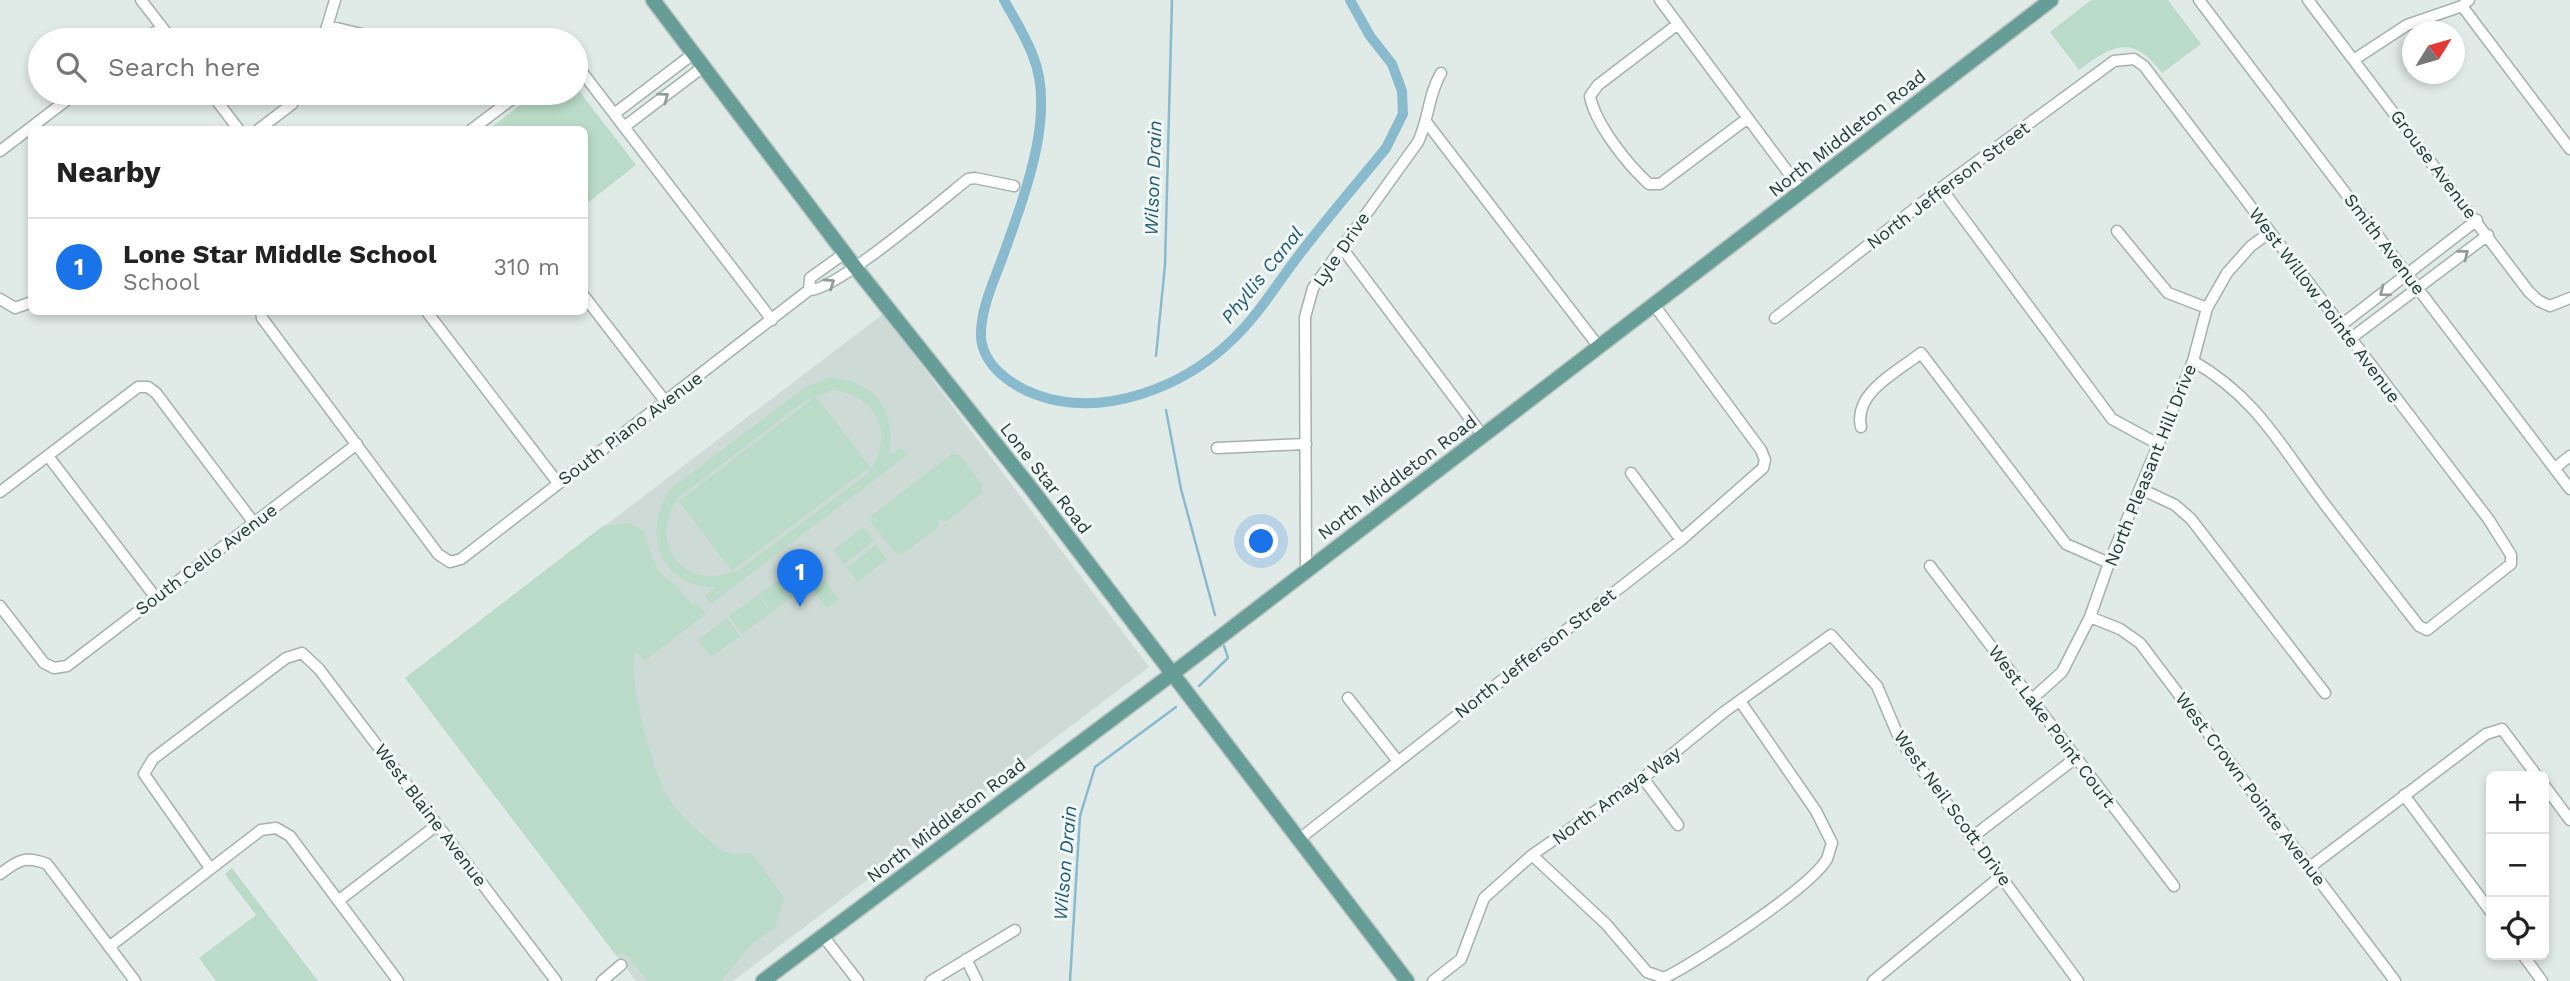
<!DOCTYPE html>
<meta charset="utf-8">
<style>
body{margin:0;font-family:"Work Sans",sans-serif;background:#f6f6f6;color:#222}
.controls{position:absolute;right:21px;bottom:21px;display:grid;overflow:hidden;border-radius:10px;box-shadow:0 4px 10px #0003}
.controls button{width:63px;height:63px;display:grid;place-items:center;padding:0;border:0;border-bottom:2px solid #e0e0e0;background:#fff;color:#222;font:35px sans-serif}
.compass{position:absolute;left:2402px;top:21px;width:63px;height:63px;border-radius:50%;background:#fff;box-shadow:0 4px 10px #0003;rotate:53deg}
.you{position:absolute;left:1262px;top:542px;width:24px;height:24px;margin:-18px;border:5px solid #fff;border-radius:50%;background:#1a73e8;box-shadow:0 0 0 10px #1a73e833}
.badge{display:grid;place-items:center;width:46px;height:46px;border-radius:50%;background:#1a73e8;color:#fff;font-size:23px;font-weight:700}
.pin{position:absolute;translate:-50% -58px;filter:drop-shadow(0 2px 4px #0008)}
.pin::after{content:'';position:absolute;top:37px;width:24px;height:21px;background:inherit;clip-path:polygon(0 0,100% 0,50% 100%)}
.list{margin:0;padding:0;list-style:none}
h2{display:flex;justify-content:space-between;align-items:center;height:91px;margin:0;padding:0 28px;font-size:30px}
h2 small{font-size:23px;font-weight:400;color:#767676}
.list li{display:grid;grid-template-columns:46px 1fr auto;gap:21px;align-items:center;box-sizing:border-box;height:98px;padding:0 28px;border-top:2px solid #e0e0e0}
.list b{display:block;font-size:26px;white-space:nowrap}
.list p{margin:0;font-size:23px;white-space:nowrap;color:#767676}
.list em{font-size:23px;font-style:normal;color:#767676}
.icon{flex:none;width:38px;height:38px;fill:none;stroke:currentColor;stroke-width:2;stroke-linecap:round;stroke-linejoin:round}
.map{position:relative;flex:none;width:2570px;height:981px;overflow:hidden}
.search{position:absolute;background:#fff;box-shadow:0 4px 10px #0003;left:28px;top:28px;width:560px;height:77px;display:flex;align-items:center;gap:18px;box-sizing:border-box;padding:0 24px;border-radius:38px;color:#767676;font-size:26px}
.panel{position:absolute;background:#fff;box-shadow:0 4px 10px #0003;left:28px;top:126px;width:560px;height:189px;border-radius:10px}
.map>svg:first-child{display:block}
</style>
<div class="map">
<svg width="2570" height="981" viewBox="0 0 2570 981">
<rect width="100%" height="100%" fill="#e0eae7"/>
<path fill="#cedad6" d="M 883,314 L 1149,667 L 733,981 L 636,981 L 405,678 Z"/>
<path fill="#b9dbc7" fill-rule="evenodd" d="M 2091,0 L 2168,0 L 2201,44 L 2162,73 C 2132,34 2114,44 2079,70 L 2050,32 Z
M 576,87 L 636,165 L 585,205 L 584,130 L 489,129 L 536,93 L 576,93 Z
M 831,377 C 877,383 897,412 889,456 L 901,447 L 907,455 L 711,604 L 705,596 L 716,587 C 659,588 640,530 672,488 L 804,388 ZM 833,390 C 879,396 896,437 867,474 L 740,569 C 688,594 645,547 678,498 L 806,400 Z
M 816,396 L 870,467 L 732,571 L 679,501 Z
M 952,454 L 959,455 L 983,485 L 982,493 L 947,521 L 939,520 L 938,527 L 903,554 L 895,553 L 870,521 L 872,515 Z
M 629,523 L 643,531 L 658,571 L 677,586 L 692,605 L 696,602 L 706,614 L 644,661 L 636,651 C 626,675 653,771 667,796 C 676,813 705,836 720,850 L 732,854 L 750,853 L 754,856 L 784,897 L 775,928 L 753,943 L 721,981 L 648,981 L 627,956 L 622,953 L 616,955 L 405,678 L 603,526 Z
M 863,527 L 874,541 L 844,564 L 834,550 Z
M 876,545 L 887,559 L 858,582 L 847,568 Z
M 811,564 L 839,599 L 827,608 L 799,573 Z
M 788,573 L 801,591 L 772,612 L 759,594 Z
M 758,595 L 771,613 L 742,634 L 729,616 Z
M 727,618 L 740,636 L 711,657 L 698,640 Z
M 232,868 L 318,981 L 216,981 L 199,958 L 256,915 L 225,874 Z"/>
<g fill="none" stroke-linecap="round" stroke-linejoin="round">
<path stroke="#89bacd" stroke-width="2.5" d="M 1156,356 L 1165,265 L 1172,0
M 1166,410 L 1181,489 L 1215,615
M 1199,686 L 1228,658 L 1224,646
M 1070,981 L 1080,816 L 1095,767 L 1176,707"/>
<path stroke="#89bacd" stroke-width="10" d="M 1004,0 C 1014,18 1026,37 1033,56 C 1057,115 1023,199 1003,256 C 994,281 980,310 981,337 C 983,366 1012,386 1037,395 C 1103,419 1183,387 1231,341 C 1260,314 1281,277 1306,246 C 1332,212 1360,180 1386,148 L 1403,114 L 1402,91 L 1392,64 L 1370,36 L 1350,0"/>
<defs>
<path id="minor" d="M 141,0 L 172,40
M 1660,0 L 1802,191
M 2199,0 L 2570,489
M 2308,0 L 2529,292 L 2539,301 L 2550,306 L 2570,298
M 2462,6 L 2570,149
M 1678,24 L 1598,85 L 1590,96 C 1595,124 1628,165 1649,184 L 1660,184 L 1748,118
M 328,26 L 366,35
M 144,40 L 162,27
M 323,40 L 335,0
M 2355,59 L 2407,25 L 2462,6 L 2469,0
M 576,67 L 582,72 L 772,320
M 211,93 L 239,130
M 614,114 L 693,54
M 1427,123 L 1599,347
M 624,127 L 703,67
M 258,130 L 292,104 L 299,93
M 471,130 L 520,93
M 0,151 L 76,93
M 1941,188 L 2112,419 L 2158,444
M 2117,231 L 2168,293 L 2207,308
M 1342,248 L 1483,436
M 845,253 L 810,278 L 809,290 C 833,293 943,199 968,179 L 975,178 L 1014,186
M 584,296 L 665,401
M 0,299 L 15,308 L 32,302
M 261,312 L 262,318 L 438,554 L 450,562 L 461,559 L 809,290
M 427,312 L 558,483
M 1775,318 L 1941,188 L 2114,61 L 2134,59 L 2144,66 L 2489,520 L 2511,555 L 2511,564 L 2427,630 L 2419,626 C 2387,585 2355,544 2323,502 C 2280,445 2257,398 2193,361
M 2340,326 L 2477,220
M 2350,339 L 2488,235
M 1861,427 C 1853,393 1897,372 1921,353 L 2066,544 L 2109,563
M 1217,448 L 1306,444
M 48,456 L 156,598
M 2555,468 L 2570,456
M 1631,473 L 1681,540
M 2141,489 L 2175,505 L 2191,519 L 2325,693
M 0,492 L 138,387 L 148,387 L 156,393 L 254,523
M 1930,566 L 2174,886
M 1306,571 L 1305,317 L 1313,288 L 1418,142 C 1429,119 1428,95 1441,73
M 0,606 L 44,663 L 54,668 L 67,666 L 357,444
M 2090,617 L 2120,629 L 2140,643 L 2395,981
M 1348,698 L 1397,760
M 2032,699 L 2062,672 L 2090,617 L 2109,563 L 2193,361 L 2207,308 L 2227,273 L 2251,246 L 2269,233
M 1643,778 L 1678,825
M 2544,785 L 2570,820
M 2404,795 L 2491,912
M 1971,838 L 2077,757
M 1298,840 L 1681,540 L 1763,468 L 1765,460 L 1761,450 L 1654,305
M 1532,855 L 1606,924 L 1647,972 L 1664,978 C 1697,962 1810,888 1827,859 C 1829,854 1830,848 1832,843 L 1816,811 L 1740,701
M 2310,867 L 2486,734 L 2502,729 L 2537,776
M 210,868 L 144,774 L 153,759 L 286,658 L 302,653 L 319,669 L 556,981
M 0,874 C 17,861 25,855 47,864 L 135,981
M 338,901 L 437,825
M 823,936 L 858,981
M 109,947 L 261,830 L 276,828 L 290,836 L 398,981
M 2523,955 L 2542,981
M 966,959 L 977,981
M 602,981 L 621,965
M 931,981 L 1015,930
M 1433,981 L 1461,959 L 1484,898 L 1532,855 L 1643,778 L 1724,712 L 1831,635 L 1877,686 L 1900,740 L 2078,981
M 1873,981 L 2001,876"/>
<path id="major" d="M 653,0 L 855,267 L 1030,487 L 1407,981
M 763,981 L 1172,674 L 2051,0"/>
</defs>
<use href="#minor" stroke="#a3b2ae" stroke-width="13"/>
<use href="#major" stroke="#bcc4c3" stroke-width="17"/>
<use href="#minor" stroke="#fff" stroke-width="10"/>
<use href="#major" stroke="#669e97" stroke-width="14"/>
</g>
<defs><path id="oneway-chevron" d="M-2-3.5L2.5 0L-2 3.5" fill="none" stroke-width="1.6" stroke-linecap="round" stroke-linejoin="round" transform="scale(1.75)"/></defs>
<g stroke="#909c9a">
<use href="#oneway-chevron" transform="translate(664 97) rotate(-37)"/>
<use href="#oneway-chevron" transform="translate(2464 254) rotate(-38)"/>
<use href="#oneway-chevron" transform="translate(830 283) rotate(-34)"/>
<use href="#oneway-chevron" transform="translate(2384 292) rotate(143)"/>
</g>
<g text-anchor="middle" dominant-baseline="central" stroke-width="6" stroke-linejoin="round" paint-order="stroke">
<g font-size="18" fill="#213a36" stroke="#f0f7f4">
<text transform="translate(1847 133) rotate(-38)">North Middleton Road</text>
<text transform="translate(2434 164) rotate(53)">Grouse Avenue</text>
<text transform="translate(1948 185) rotate(-37)">North Jefferson Street</text>
<text transform="translate(2385 244) rotate(53)">Smith Avenue</text>
<text transform="translate(1341 249) rotate(-56)">Lyle Drive</text>
<text transform="translate(2325 305) rotate(53)">West Willow Pointe Avenue</text>
<text transform="translate(630 428) rotate(-37)">South Piano Avenue</text>
<text transform="translate(2150 465) rotate(-68)">North Pleasant Hill Drive</text>
<text transform="translate(1397 477) rotate(-37)">North Middleton Road</text>
<text transform="translate(1046 478) rotate(52)">Lone Star Road</text>
<text transform="translate(206 559) rotate(-37)">South Cello Avenue</text>
<text transform="translate(1535 653) rotate(-38)">North Jefferson Street</text>
<text transform="translate(2052 726) rotate(53)">West Lake Point Court</text>
<text transform="translate(2251 789) rotate(53)">West Crown Pointe Avenue</text>
<text transform="translate(1616 795) rotate(-36)">North Amaya Way</text>
<text transform="translate(1953 808) rotate(54)">West Neil Scott Drive</text>
<text transform="translate(431 815) rotate(53)">West Blaine Avenue</text>
<text transform="translate(946 820) rotate(-37)">North Middleton Road</text>
</g>
<g font-size="19" font-style="italic" fill="#1e5a73" stroke="#f0f7f4">
<text transform="translate(1153 178) rotate(-88)">Wilson Drain</text>
<text transform="translate(1262 275) rotate(-51)">Phyllis Canal</text>
<text transform="translate(1065 863) rotate(-85)">Wilson Drain</text>
</g>
</g>
</svg>
<div class="controls">
<button>+</button>
<button>−</button>
<button><svg class="icon" aria-label="locate" viewBox="0 0 24 24"><circle cx="12" cy="12" r="6"/><path d="M12 2v4M12 18v4M2 12h4M18 12h4"/></svg></button>
</div>
<svg class="compass" viewBox="-18 -18 36 36"><path d="M0-13l5 13h-10z" fill="#e53935"/><path d="M0 13l5-13h-10z" fill="#767676"/></svg>
<div class="you"></div>
<div class="pin badge" style="left:800px;top:607px">1</div>
<div class="search"><svg class="icon" aria-label="search" viewBox="0 0 24 24"><circle cx="10" cy="10" r="6"/><path d="M15 15l6 6"/></svg>Search here</div>
<section class="panel">
<h2>Nearby<small></small></h2>
<ul class="list">
<li><span class="badge">1</span><div><b>Lone Star Middle School</b><p>School</p></div><em>310 m</em></li>
</ul>
</section>
</div>
